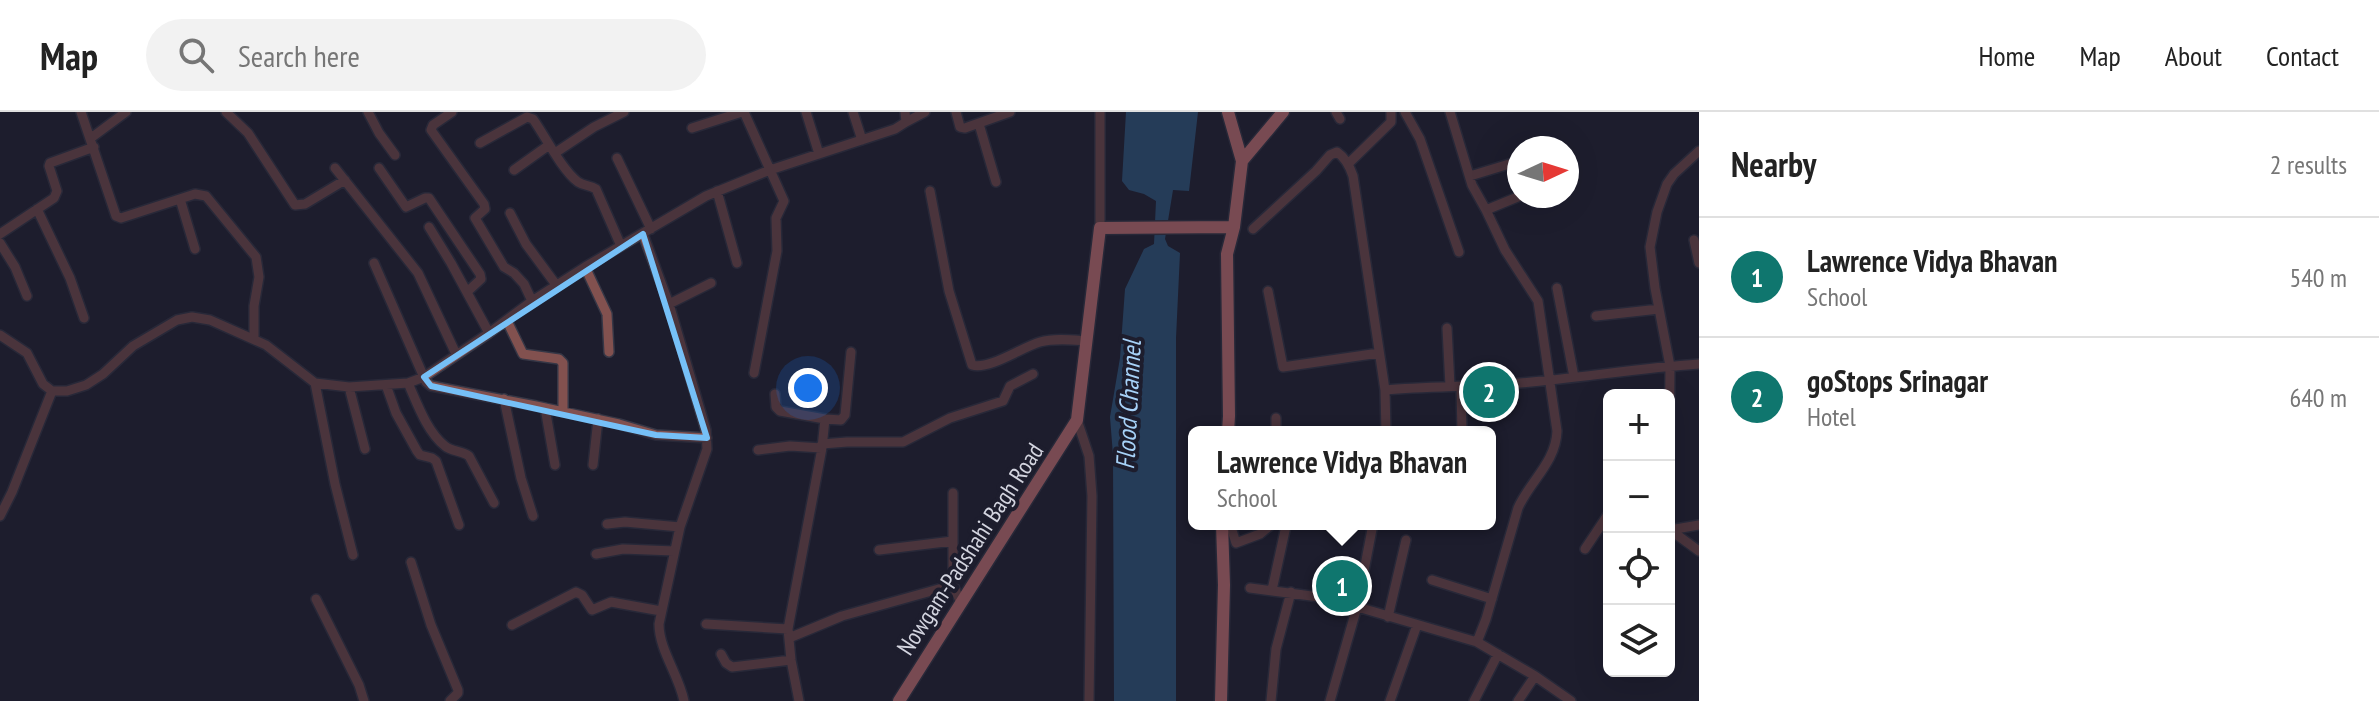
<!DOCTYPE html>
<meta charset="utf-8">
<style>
body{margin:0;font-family:"PT Sans Narrow",sans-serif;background:#f2f2f2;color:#222}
.controls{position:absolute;right:24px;bottom:24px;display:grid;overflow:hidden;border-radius:12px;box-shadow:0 8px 32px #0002}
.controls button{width:72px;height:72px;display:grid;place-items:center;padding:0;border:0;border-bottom:2px solid #e0e0e0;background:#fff;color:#222;font:40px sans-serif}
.compass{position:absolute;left:1507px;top:24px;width:72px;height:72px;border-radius:50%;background:#fff;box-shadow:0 8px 32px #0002;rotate:86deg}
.you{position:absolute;left:808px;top:276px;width:28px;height:28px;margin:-20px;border:6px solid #fff;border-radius:50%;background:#1a73e8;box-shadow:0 0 0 12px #1a73e833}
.badge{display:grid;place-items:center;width:52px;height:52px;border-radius:50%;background:#0f766e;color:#fff;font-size:26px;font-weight:700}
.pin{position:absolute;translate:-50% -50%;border:4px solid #fff;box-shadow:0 2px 8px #0006}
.popup{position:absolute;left:1188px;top:314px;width:308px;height:104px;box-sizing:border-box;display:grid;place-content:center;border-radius:12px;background:#fff;filter:drop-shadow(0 2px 6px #0005);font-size:26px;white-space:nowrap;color:#767676}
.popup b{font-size:30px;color:#222}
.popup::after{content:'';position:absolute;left:50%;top:100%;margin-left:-16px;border:16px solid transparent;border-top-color:#fff}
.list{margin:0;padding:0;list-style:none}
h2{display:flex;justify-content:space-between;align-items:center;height:104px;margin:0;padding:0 32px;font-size:34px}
h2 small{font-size:26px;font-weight:400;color:#767676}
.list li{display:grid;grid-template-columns:52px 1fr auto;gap:24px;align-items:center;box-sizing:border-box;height:120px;padding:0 32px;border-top:2px solid #e0e0e0}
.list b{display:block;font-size:30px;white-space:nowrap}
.list p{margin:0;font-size:26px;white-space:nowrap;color:#767676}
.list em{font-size:26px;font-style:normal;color:#767676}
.icon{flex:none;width:44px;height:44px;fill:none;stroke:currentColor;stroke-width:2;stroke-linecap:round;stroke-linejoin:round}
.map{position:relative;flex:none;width:1699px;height:589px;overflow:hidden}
header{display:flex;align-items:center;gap:48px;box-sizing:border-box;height:112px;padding:0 40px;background:#fff;border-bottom:2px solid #e0e0e0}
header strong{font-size:38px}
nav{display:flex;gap:44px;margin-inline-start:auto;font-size:28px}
.search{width:560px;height:72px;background:#f2f2f2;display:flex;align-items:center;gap:20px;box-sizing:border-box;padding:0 28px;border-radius:44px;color:#767676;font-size:30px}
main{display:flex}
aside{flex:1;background:#fff}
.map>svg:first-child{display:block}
</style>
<header>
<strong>Map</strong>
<div class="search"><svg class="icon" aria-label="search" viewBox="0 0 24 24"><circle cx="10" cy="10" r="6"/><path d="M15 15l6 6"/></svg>Search here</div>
<nav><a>Home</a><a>Map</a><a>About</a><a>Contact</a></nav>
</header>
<main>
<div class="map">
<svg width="1699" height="589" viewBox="0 0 1699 589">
<rect width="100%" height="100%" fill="#1d1d2d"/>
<path fill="#30628c" d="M 1126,0 L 1198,0 L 1189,79 L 1173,78 L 1165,127 L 1168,134 L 1180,141 L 1176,226 L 1176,589 L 1114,589 L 1113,343 L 1110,305 L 1120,246 L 1125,177 L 1144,137 L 1154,132 L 1156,89 L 1144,82 L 1129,78 L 1122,69 Z"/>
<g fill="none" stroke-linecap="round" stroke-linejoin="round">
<defs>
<path id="minor" d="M 81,0 L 116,104 L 121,106 L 195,82 L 206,84 L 256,145 L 259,165 L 254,194 L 254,226
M 226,0 L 248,21 L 295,93 L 305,92 L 345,68
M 368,0 L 379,21 L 395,43
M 452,0 L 433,13 L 431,18 L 484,92 L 485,97 L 475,106 L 504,155 L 514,161 L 524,172 L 532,189
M 744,0 L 784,89 L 776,106 L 777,139 L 754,261
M 806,0 L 819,42
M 853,0 L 862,28
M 956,0 L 960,15 L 965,16 L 1010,0
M 1100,0 L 1100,116
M 1336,0 L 1340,7
M 1405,0 L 1420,27 L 1459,140
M 1450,0 L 1472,73 L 1486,98 L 1505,138 L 1538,189 L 1557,319 C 1556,350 1530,369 1518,396 L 1486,507 L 1477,530
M 906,10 L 925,0
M 979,12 L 996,70
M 692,16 L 742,0
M 91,26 L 126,0
M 480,31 L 527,5 L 533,7 C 545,24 562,58 578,70 C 584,74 590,73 596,77 L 621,134
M 555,41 L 594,15 L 624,0
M 617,46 L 651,117
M 1348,52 L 1391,10 L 1391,0
M 335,56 L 418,161 L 456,242
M 379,56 L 406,95 L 425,86 L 429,86 L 480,162 L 481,167 L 467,180
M 514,58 L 549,33
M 1470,64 L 1519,49
M 1567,68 L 1572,67
M 717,79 L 737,151
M 930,79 L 949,179 L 972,253 C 990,258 1022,235 1040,230 C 1055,226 1072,228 1087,229
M 180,87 L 195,137
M 37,97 L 70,166 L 84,206
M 1486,98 L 1520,84
M 510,101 L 526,132 L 557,174
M 429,115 L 451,151 L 489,221
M 1253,117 L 1316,59 L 1330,43 L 1337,40 C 1346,46 1350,55 1353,64 L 1385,278 L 1386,320
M 0,122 L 54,86 L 57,79 L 49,54 L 50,51 L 94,35
M 643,122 L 669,192 L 706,318 L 707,337 L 680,415 L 659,512 C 659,538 679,563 684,589
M 1694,128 L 1699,151
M 0,131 L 15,155 L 27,184
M 374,151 L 426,270 L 431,274 L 536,294 L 619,312 L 656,323 L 707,326
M 585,155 L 607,202 L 609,240
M 1557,176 L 1574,265
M 1268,179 L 1283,255 L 1379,241
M 669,192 L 711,171
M 1596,204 L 1659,197
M 507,209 L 523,242 L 559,247 L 563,251 L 563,300
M 1447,216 L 1450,274
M 0,223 L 27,241 L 43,272 L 52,279 L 67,279 L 86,273 L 103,262 L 133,234 L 177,208 L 192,205 L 210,208 L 266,233 L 315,271 L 349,275 L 408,271 L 424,265 L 489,221 L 532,189 L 585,155 L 706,84 L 770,58 L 895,17 L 906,10 L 905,0
M 315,271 L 335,372 L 353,443
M 408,271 C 417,291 427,320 445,334 C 452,340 461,338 469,344 L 494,391
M 386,273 L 396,301 L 417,339 L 420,343 L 432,346 L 436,349 L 459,413
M 349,275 L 365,337
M 1461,275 L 1462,320
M 1385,278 C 1430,274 1475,275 1520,271 C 1580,266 1639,256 1699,252
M 775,282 L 776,295 L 780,299 L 825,307
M 504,287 L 521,366 L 533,404
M 545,296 L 555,353
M 1276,306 L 1276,320
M 1077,308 L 1089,344 L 1092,384 L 1089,589
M 822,332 L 847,330 L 903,330 L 950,306 L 1003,289 L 1010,274 L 1033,262
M 758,338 L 790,334 L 822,336
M 593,353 L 598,307
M 1669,372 L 1670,254 L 1655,176 L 1650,135 L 1657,100 L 1667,72 L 1674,62 L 1699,39
M 953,381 L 953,473 L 961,491
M 0,404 L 12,380 L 52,279
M 607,412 L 625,410 L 680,415
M 1230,412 L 1236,431 L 1260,422 L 1272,412
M 1669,417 L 1699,439
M 1670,418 L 1699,413
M 1585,437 L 1609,401
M 879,438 L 953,429
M 596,442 L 623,437 L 674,439
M 411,450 L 431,513 L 458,578 L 458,581 L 450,589
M 1432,468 L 1492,487
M 1250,476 L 1327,486 L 1477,530 L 1535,564 L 1571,589
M 1272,478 L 1286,414
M 316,487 L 359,573 L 364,589
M 1388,505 L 1406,428
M 706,512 L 788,517
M 512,513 L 576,480 L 582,483 L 592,498 L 611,490 L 661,499
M 789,526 L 842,504 L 953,473
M 721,542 L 726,551 L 732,555 L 791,548
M 799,589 L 791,548 L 788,517 L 822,336 L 825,307 L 841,308 L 845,303 L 851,240
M 1271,589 L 1276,537 L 1291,480
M 1330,589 L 1357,495 L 1373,412
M 1390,589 L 1417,513
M 1474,589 L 1498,542
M 1518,589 L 1535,564"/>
<path id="major" d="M 1228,0 L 1242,49
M 1228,320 L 1229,304 L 1227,142 L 1234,115 L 1242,49 L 1283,0
M 899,589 L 1077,308 L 1100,116 L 1234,115
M 1221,589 L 1224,473 L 1222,412"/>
</defs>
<use href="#minor" stroke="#363746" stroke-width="12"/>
<use href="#major" stroke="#363746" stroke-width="15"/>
<use href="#minor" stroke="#82514f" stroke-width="9"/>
<use href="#major" stroke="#e6827e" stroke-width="12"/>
</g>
<path d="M0 0H1699V589H0ZM 643,122 L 707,326 L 656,323 L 431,274 L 424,265 Z" fill="#1d1d2d" fill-opacity=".55" fill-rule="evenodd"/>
<path fill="none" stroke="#76c0f7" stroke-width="6" stroke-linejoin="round" d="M 643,122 L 707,326 L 656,323 L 431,274 L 424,265 Z"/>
<g text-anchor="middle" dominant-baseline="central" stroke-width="8" stroke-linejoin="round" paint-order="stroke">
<g font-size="24" fill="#d3d4df" stroke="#1d1d2d">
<text transform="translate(970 437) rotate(-57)">Nowgam-Padshahi Bagh Road</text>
</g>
<g font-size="26" font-style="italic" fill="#a7d2f8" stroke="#1d1d2d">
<text transform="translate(1128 293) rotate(-87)">Flood Channel</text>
</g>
</g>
</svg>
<div class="controls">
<button>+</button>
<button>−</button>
<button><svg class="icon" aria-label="locate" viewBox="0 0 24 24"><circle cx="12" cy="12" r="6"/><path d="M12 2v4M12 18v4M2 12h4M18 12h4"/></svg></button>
<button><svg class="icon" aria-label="layers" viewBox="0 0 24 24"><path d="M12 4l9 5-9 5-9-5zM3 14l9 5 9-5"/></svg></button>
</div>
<svg class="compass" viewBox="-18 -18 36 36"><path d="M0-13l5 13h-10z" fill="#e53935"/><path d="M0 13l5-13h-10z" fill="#767676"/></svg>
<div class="you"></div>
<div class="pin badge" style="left:1342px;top:474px">1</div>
<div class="popup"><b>Lawrence Vidya Bhavan</b>School</div>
<div class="pin badge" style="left:1489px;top:280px">2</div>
</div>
<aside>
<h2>Nearby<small>2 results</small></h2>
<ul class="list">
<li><span class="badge">1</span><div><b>Lawrence Vidya Bhavan</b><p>School</p></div><em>540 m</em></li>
<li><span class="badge">2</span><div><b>goStops Srinagar</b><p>Hotel</p></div><em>640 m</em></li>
</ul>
</aside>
</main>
